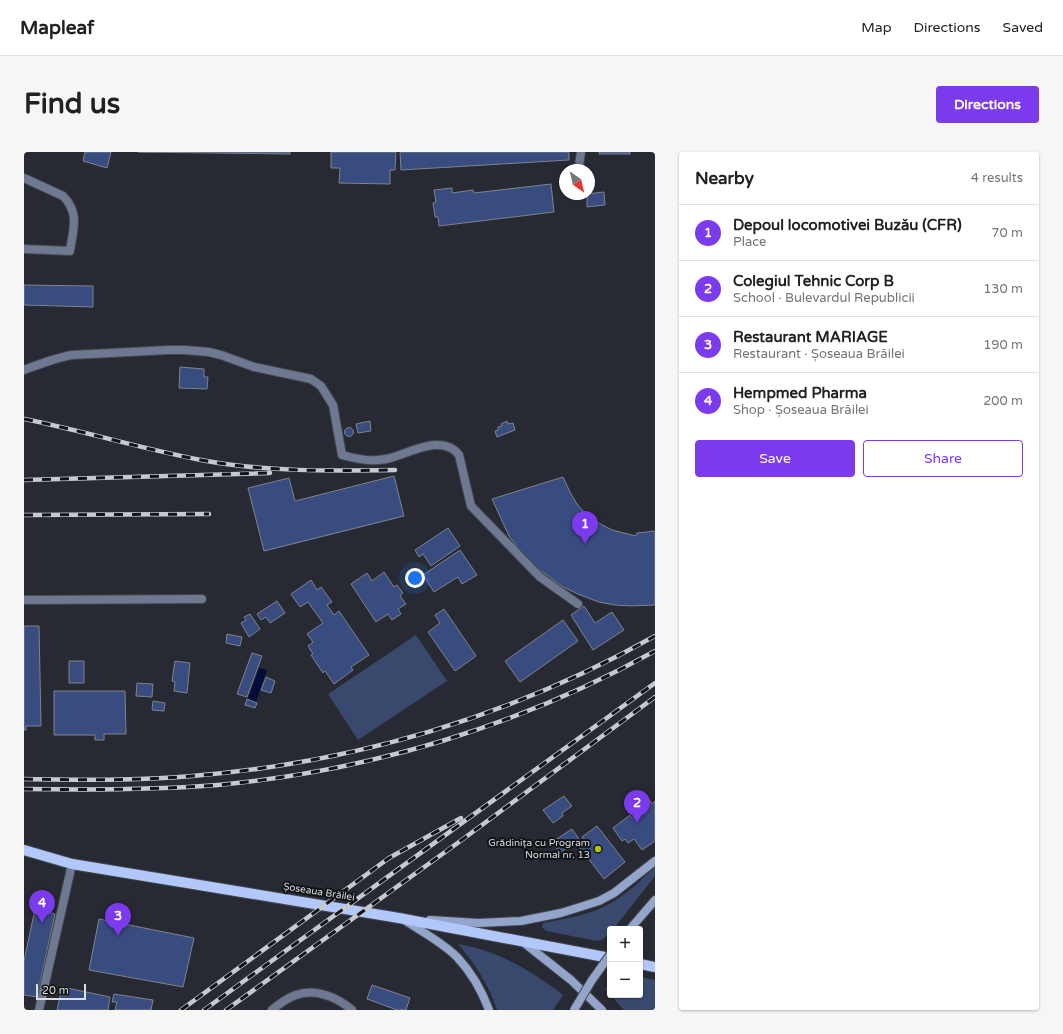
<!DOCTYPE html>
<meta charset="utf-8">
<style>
body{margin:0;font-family:"Varela Round",sans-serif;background:#f6f6f6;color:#202124}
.controls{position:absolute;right:12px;bottom:12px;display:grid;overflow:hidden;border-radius:4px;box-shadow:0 1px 3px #0004}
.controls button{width:36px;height:36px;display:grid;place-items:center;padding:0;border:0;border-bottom:1px solid #e0e0e0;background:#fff;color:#202124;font:20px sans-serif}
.compass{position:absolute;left:535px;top:12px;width:36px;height:36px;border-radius:50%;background:#fff;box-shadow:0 1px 3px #0004;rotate:146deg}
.scale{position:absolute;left:12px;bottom:10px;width:50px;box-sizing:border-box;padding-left:4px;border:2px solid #dbdde2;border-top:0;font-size:11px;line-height:14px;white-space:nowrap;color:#dbdde2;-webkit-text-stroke:3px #111316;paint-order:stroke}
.you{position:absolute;left:391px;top:426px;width:14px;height:14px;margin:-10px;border:3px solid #fff;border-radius:50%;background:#1a73e8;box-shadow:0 0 0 6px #1a73e833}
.badge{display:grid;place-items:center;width:26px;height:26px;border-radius:50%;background:#7c3aed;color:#fff;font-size:13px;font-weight:700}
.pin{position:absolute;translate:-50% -33px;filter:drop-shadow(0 1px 2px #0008)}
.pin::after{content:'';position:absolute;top:21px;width:14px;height:12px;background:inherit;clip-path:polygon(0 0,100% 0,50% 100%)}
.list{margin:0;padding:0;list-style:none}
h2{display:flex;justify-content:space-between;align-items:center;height:52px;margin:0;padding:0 16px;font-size:17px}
h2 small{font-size:13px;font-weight:400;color:#757577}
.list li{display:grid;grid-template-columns:26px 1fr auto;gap:12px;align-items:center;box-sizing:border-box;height:56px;padding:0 16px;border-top:1px solid #e0e0e0}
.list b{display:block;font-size:15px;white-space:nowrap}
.list p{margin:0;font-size:13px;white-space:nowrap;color:#757577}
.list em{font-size:13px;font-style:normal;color:#757577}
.actions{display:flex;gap:8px;padding:12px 16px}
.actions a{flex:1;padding:9px 0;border:1px solid #7c3aed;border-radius:4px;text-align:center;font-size:14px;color:#7c3aed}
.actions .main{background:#7c3aed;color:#fff}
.map{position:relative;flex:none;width:631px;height:858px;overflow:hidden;border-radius:4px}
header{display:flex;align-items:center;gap:24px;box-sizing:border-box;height:56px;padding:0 20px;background:#fff;border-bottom:1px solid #e0e0e0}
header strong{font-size:19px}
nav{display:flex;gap:22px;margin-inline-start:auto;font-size:14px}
.intro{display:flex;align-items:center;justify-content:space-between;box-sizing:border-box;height:96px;padding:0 24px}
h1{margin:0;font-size:28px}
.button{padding:10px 18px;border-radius:4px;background:#7c3aed;color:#fff;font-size:14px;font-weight:700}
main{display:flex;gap:24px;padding:0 24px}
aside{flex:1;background:#fff;border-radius:4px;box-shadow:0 1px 3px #0004}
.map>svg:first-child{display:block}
</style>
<header>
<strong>Mapleaf</strong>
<nav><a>Map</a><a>Directions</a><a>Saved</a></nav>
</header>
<div class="intro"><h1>Find us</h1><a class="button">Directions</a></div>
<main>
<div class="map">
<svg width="631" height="858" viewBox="0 0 631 858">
<rect width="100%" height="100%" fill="#272a32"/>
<path fill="#39486d" d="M 392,483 L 423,529 L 334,588 L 304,542 Z
M 631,715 L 631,724 L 591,775 L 589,777 L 586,777 L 586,781 L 578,788 L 573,789 L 522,779 L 518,775 L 519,771 C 543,766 569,763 590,749 C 605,740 618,727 631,715 Z
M 434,792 C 473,798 508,819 539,843 L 529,858 L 473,858 C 465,833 451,812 434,792 Z
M 616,825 L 631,828 L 631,858 L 600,858 L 581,837 L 586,831 L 586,843 L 616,843 Z"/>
<path fill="#040c3a" d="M 235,516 L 243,518 L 232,550 L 224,547 Z"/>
<path fill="#394c80" stroke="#7f838c" d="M 61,0 L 87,0 L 83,16 L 59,9 Z
M 114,0 L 266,0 L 266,2 Z
M 307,0 L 372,0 L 371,18 L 366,18 L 366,32 L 315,31 L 316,16 L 307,16 Z
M 376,0 L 545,0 L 545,8 L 377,18 Z
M 575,0 L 606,0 L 606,2 L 575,2 Z
M 527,32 L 530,60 L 415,74 L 414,65 L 411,65 L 409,51 L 412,50 L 410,38 L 428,36 L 428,41 L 449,38 L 450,41 Z
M 580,40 L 581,53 L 563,55 L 563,42 Z
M 0,133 L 69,134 L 69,155 L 0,153 Z
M 156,215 L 180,217 L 180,225 L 184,225 L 183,237 L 155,236 Z
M 346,269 L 347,279 L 334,281 L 332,272 Z
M 483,269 L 484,272 L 489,271 L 491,278 L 473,285 L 471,279 L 474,278 L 474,275 L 478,274 L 477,272 Z
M320.5 280a4.5 4.5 0 1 1 9 0a4.5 4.5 0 1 1-9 0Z
M 370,324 L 380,364 L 240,399 L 224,336 L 265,326 L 271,349 Z
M 539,325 L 546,340 L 553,352 L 560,360 L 571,369 L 588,378 L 612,384 L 613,381 L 631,379 L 631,453 L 607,454 L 591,453 L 575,450 L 556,443 L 539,435 L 512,415 L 498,401 L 485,384 L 468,347 Z
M 424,376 L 436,394 L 407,414 L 399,402 L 395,405 L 391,398 Z
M 436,398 L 453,423 L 438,432 L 434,425 L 410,440 L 399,423 Z
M 360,420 L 370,435 L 373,433 L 379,441 L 376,444 L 382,452 L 374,457 L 377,462 L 368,468 L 364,462 L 352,470 L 327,432 L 343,421 L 348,429 Z
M 287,428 L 293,438 L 297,435 L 308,450 L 303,453 L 310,463 L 315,459 L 345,503 L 327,515 L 329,518 L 310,532 L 301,519 L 299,521 L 287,503 L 289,502 L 284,494 L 289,490 L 283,482 L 299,471 L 284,450 L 276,455 L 267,442 Z
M 253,449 L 261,461 L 246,471 L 242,465 L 237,468 L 233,462 Z
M 560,454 L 571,471 L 588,460 L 600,478 L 569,498 L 547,463 Z
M 420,457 L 452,504 L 431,519 L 404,480 L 416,471 L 411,463 Z
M 226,462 L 236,477 L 225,485 L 217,471 L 222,468 L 220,465 Z
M 539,468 L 554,489 L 496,530 L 481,509 Z
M 0,474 L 15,474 L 17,574 L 2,574 L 2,578 L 0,578 Z
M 203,482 L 218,485 L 216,494 L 202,491 Z
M 228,501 L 238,504 L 223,545 L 213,542 Z
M 45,509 L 60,509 L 60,531 L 45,531 Z
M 151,509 L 166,511 L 163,541 L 150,539 L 151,530 L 148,529 Z
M 242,525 L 251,529 L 247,541 L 237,538 Z
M 113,531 L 129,532 L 128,545 L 112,544 Z
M 30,539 L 101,539 L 102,582 L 80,582 L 80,588 L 71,588 L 71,583 L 30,583 Z
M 223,547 L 233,551 L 231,556 L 221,553 Z
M 129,549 L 141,551 L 140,559 L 128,558 Z
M 540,644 L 548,654 L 538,661 L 539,664 L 529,671 L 519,658 Z
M 625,647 L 628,652 L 631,649 L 631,689 L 618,698 L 610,687 L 604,691 L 601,687 L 598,689 L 589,676 L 606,663 L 608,666 L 612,663 L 609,659 Z
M 573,674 L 601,710 L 580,727 L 554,693 L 560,689 L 558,685 Z
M 548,677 L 555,687 L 536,701 L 528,690 Z
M 11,757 L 31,762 L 13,845 L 0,843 L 0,809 Z
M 75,767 L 170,786 L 159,835 L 65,818 Z
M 348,833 L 386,846 L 382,858 L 373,858 L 343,847 Z
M 38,835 L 86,845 L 84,858 L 33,858 Z
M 90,842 L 129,848 L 127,858 L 91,858 L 93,850 L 88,850 Z"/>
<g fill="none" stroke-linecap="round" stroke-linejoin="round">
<defs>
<path id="lane" d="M 0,26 L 39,44 C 56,61 49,78 46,99 L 0,97
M 0,218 C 16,212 31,206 48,203 L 144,198 L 161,198 L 185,200 L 197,203 L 230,215 L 287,227 L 297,234 L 309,253 L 318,303 C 333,307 347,310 362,307 C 383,303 418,280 435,303 L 447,354 L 516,425 L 554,452
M 0,448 L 178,447
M 15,858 L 48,712"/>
<path id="street" d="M 555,14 L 557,0
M 248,858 C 255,852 263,846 272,843 C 291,836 313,845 328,858"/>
<path id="secondary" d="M 380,768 C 397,779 418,790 433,805 C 447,820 458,839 465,858
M 406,768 L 454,771 L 497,769 L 537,761 L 575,749 L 590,741 L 631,709
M 606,777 L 631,748
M 499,790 L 547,828 L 578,858"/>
<path id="primary" d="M 0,698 L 48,712 L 375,766 L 586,806
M 616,812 L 631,815"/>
</defs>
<use href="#lane" stroke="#44474e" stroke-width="10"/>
<use href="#street" stroke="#44474e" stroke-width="10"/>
<use href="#secondary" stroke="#44474e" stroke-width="10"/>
<use href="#primary" stroke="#44474e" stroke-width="12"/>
<use href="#lane" stroke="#6e7891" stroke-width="8"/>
<use href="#street" stroke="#6e7891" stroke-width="8"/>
<use href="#secondary" stroke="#94a5cc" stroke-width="8"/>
<use href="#primary" stroke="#b2c7fa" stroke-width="10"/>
<defs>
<path id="rail" d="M 0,267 C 60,279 118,297 177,308 C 241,320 306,319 371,318
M 0,328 L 246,321
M 0,363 L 185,362
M 0,627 C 56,628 112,629 168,624 C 330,611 489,564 631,484
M 0,637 C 64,638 130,638 194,633 C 346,619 498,573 631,499
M 157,858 L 365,706 L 437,666
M 180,858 L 631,531
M 202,858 L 435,690 L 631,545"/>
</defs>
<use href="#rail" stroke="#c7c9ce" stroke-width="4.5"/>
<use href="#rail" stroke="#111316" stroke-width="3" stroke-dasharray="9" stroke-linecap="butt"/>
<defs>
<path id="secondary-bridge" d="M 550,858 L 568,828 L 586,803"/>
</defs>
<use href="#secondary-bridge" stroke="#44474e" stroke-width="10" stroke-linecap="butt"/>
<use href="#secondary-bridge" stroke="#94a5cc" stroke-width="8"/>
</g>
<circle fill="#b0c503" stroke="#111316" stroke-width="1.5" cx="574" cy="697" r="4"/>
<g text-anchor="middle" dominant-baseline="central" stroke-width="4" stroke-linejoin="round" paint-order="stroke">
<g font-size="10" fill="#dbdde2" stroke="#111316" text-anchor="end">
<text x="566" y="691">Grădinița cu Program<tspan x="566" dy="12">Normal nr. 13</tspan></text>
</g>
<g font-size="10" fill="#dbdde2" stroke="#111316">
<text transform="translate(295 740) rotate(9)">Șoseaua Brăilei</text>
</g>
</g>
</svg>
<div class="controls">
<button>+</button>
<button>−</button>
</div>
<svg class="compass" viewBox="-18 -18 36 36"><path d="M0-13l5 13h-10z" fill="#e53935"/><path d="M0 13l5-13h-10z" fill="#757577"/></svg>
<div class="scale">20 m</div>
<div class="you"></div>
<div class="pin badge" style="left:561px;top:392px">1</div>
<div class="pin badge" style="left:613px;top:671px">2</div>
<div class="pin badge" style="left:94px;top:784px">3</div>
<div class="pin badge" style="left:18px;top:771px">4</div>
</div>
<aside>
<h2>Nearby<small>4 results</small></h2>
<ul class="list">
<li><span class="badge">1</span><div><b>Depoul locomotivei Buzău (CFR)</b><p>Place</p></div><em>70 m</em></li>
<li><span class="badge">2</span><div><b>Colegiul Tehnic Corp B</b><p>School · Bulevardul Republicii</p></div><em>130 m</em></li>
<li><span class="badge">3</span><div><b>Restaurant MARIAGE</b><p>Restaurant · Șoseaua Brăilei</p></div><em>190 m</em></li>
<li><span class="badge">4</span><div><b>Hempmed Pharma</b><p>Shop · Șoseaua Brăilei</p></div><em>200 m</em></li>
</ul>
<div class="actions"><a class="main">Save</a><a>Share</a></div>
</aside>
</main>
